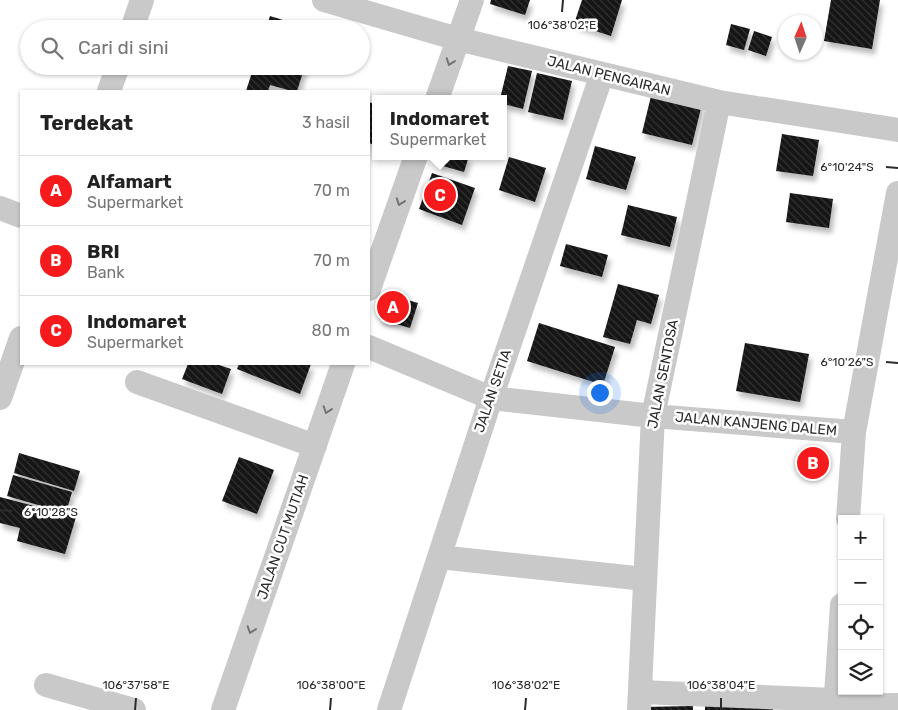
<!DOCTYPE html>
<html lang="id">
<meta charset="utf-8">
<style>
body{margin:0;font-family:Rubik,sans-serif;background:#f2f2f2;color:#222}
.controls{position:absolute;right:15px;bottom:15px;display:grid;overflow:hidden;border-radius:0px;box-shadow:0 1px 4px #0004}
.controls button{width:45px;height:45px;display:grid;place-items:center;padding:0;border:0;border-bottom:1px solid #e0e0e0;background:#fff;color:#222;font:25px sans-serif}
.compass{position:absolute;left:778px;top:15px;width:45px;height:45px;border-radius:50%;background:#fff;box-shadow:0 1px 4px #0004;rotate:3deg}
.you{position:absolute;left:599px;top:392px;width:18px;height:18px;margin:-12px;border:4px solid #fff;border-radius:50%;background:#1a73e8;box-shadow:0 0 0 8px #1a73e833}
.badge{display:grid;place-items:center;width:32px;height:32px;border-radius:50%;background:#f51b1d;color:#fff;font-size:16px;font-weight:700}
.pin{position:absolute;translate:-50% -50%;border:2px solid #fff;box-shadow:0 1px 5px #0006}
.popup{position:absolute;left:372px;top:95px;width:135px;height:65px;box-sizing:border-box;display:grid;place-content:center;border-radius:0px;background:#fff;filter:drop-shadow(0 1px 4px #0005);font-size:16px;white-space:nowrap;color:#767676}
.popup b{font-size:19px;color:#222}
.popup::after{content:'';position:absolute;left:50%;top:100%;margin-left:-10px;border:10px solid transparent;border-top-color:#fff}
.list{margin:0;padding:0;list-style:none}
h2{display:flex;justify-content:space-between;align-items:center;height:65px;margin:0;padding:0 20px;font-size:21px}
h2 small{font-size:16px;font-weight:400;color:#767676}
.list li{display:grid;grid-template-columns:32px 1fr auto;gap:15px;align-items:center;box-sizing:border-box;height:70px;padding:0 20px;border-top:1px solid #e0e0e0}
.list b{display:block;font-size:19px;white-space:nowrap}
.list p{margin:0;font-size:16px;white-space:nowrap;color:#767676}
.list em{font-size:16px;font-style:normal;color:#767676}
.icon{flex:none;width:28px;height:28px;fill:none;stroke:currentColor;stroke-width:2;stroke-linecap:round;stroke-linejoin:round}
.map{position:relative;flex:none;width:898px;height:710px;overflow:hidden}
.search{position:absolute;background:#fff;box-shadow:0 1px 4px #0004;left:20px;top:20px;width:350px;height:55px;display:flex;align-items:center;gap:12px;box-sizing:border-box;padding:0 18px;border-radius:28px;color:#767676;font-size:19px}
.panel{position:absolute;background:#fff;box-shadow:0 1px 4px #0004;left:20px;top:90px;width:350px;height:275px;border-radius:0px}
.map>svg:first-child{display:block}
</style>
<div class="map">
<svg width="898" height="710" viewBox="0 0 898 710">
<defs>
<pattern id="building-back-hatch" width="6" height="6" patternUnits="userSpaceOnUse" patternTransform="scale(1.25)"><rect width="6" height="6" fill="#131313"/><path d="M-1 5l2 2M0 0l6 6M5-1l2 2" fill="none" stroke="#363636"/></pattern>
<filter id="shadow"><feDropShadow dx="3" dy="5.5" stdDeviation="2.5" flood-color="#0004"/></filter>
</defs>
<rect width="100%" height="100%" fill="#fff"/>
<path fill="url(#building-back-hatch)" filter="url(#shadow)" d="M 491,0 L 530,0 L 525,15 L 490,4 Z
M 582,0 L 622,0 L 611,36 L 574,24 Z
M 831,0 L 880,0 L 872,49 L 824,41 Z
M 270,16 L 309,28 L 309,29 L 266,29 Z
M 171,20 L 205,28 L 204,29 L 169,29 Z
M 324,24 L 338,28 L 338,29 L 322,29 Z
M 731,24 L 750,29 L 744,50 L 726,45 Z
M 754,31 L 772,37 L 766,56 L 748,50 Z
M 254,66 L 305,66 L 297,91 L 292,91 L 270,85 L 268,91 L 246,91 Z
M 508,66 L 532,71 L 523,109 L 504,104 L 504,99 L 500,99 Z
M 537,73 L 572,81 L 563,120 L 528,112 Z
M 652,92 L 702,104 L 692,145 L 642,133 Z
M 369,102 L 376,105 L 375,145 L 369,143 Z
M 782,134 L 819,140 L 813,176 L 776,171 Z
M 595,146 L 636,157 L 626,190 L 586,179 Z
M 438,156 L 469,156 L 464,172 L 436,164 Z
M 509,157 L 546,168 L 535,202 L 499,190 Z
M 432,173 L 475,188 L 462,225 L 419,209 Z
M 790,193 L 833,199 L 829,228 L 786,222 Z
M 628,205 L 677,217 L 670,247 L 621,235 Z
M 566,244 L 608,255 L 602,277 L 560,266 Z
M 618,284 L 659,295 L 651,324 L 637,320 L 630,344 L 603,337 Z
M 387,294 L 418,303 L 410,328 L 379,319 Z
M 539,323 L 615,347 L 603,385 L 527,361 Z
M 745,343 L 809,354 L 800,402 L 736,391 Z
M 188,364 L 216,364 L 231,369 L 222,394 L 182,379 Z
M 239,364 L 311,364 L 300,394 L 237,369 Z
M 19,453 L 80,471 L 74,491 L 14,473 Z
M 239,457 L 274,470 L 257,514 L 222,501 Z
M 13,475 L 72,492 L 66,513 L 7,496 Z
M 0,497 L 76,517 L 65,554 L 17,541 L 20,528 L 0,523 Z
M 705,704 L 773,704 L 773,710 L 705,710 Z
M 693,706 L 693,710 L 641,710 L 641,707 Z"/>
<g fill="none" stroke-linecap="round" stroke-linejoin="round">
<path stroke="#c9c9c9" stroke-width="24" d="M 324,0 L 458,39 L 719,102 L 898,130
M 132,29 L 142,0
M 109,91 L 118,66
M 437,99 L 472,0
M 0,208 L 21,216
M 369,289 L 416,156
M 369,347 L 491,398 L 653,416 L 854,432
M 137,382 L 315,446
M 0,398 L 21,338
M 848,519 L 854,432 L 898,193
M 439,557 L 645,579
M 46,685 L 134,710
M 640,692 L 835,700
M 835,706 L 898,705
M 223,710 L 343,364
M 389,710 L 491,398 L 602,74
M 639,710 L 653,416 L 719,102
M 835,710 L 842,605"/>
</g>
<defs><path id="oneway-chevron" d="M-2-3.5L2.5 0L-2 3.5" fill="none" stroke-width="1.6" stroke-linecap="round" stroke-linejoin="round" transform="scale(1.25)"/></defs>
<g stroke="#737373">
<use href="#oneway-chevron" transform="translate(450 62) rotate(110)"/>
<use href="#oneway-chevron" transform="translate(400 202) rotate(110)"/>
<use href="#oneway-chevron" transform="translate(327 410) rotate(109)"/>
<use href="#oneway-chevron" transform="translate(251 630) rotate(109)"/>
</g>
<path fill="none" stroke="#2c2c2c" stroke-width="2" d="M 562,12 L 563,0M 886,167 L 898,168M 886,362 L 898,363M 0,510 L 12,511M 135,710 L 136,698M 330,710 L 331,698M 525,710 L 526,698M 721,710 L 721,698"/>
<g text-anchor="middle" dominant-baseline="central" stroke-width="5" stroke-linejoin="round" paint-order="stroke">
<g font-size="14" fill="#2c2c2c" stroke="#fff">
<text transform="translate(609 76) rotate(14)">JALAN PENGAIRAN</text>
<text transform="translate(663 374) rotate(-79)">JALAN SENTOSA</text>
<text transform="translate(493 391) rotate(-71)">JALAN SETIA</text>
<text transform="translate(756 424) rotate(5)">JALAN KANJENG DALEM</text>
<text transform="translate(283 537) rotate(-71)">JALAN CUT MUTIAH</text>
</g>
</g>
<g font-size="12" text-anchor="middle" fill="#2c2c2c" stroke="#fff" stroke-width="5" stroke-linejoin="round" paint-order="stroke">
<text x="562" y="29">106°38'02"E</text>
<text x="847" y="171">6°10'24"S</text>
<text x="847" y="366">6°10'26"S</text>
<text x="51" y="516">6°10'28"S</text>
<text x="136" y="689">106°37'58"E</text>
<text x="331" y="689">106°38'00"E</text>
<text x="526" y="689">106°38'02"E</text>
<text x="721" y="689">106°38'04"E</text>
</g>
</svg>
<div class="controls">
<button>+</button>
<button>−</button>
<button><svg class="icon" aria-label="locate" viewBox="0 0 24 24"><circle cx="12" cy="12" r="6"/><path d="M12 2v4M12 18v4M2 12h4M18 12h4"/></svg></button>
<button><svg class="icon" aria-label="layers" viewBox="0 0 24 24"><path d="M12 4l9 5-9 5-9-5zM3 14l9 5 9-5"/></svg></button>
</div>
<svg class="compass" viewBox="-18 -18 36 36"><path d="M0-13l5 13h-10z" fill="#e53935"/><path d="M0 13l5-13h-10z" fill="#767676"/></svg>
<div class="you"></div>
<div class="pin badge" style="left:393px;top:307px">A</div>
<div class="pin badge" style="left:813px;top:463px">B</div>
<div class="pin badge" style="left:440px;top:195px">C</div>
<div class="popup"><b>Indomaret</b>Supermarket</div>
<div class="search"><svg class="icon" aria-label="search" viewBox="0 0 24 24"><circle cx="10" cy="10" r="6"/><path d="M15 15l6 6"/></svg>Cari di sini</div>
<section class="panel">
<h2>Terdekat<small>3 hasil</small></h2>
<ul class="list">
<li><span class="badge">A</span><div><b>Alfamart</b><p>Supermarket</p></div><em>70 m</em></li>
<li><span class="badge">B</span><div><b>BRI</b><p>Bank</p></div><em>70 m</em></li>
<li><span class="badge">C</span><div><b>Indomaret</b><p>Supermarket</p></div><em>80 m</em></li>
</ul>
</section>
</div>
